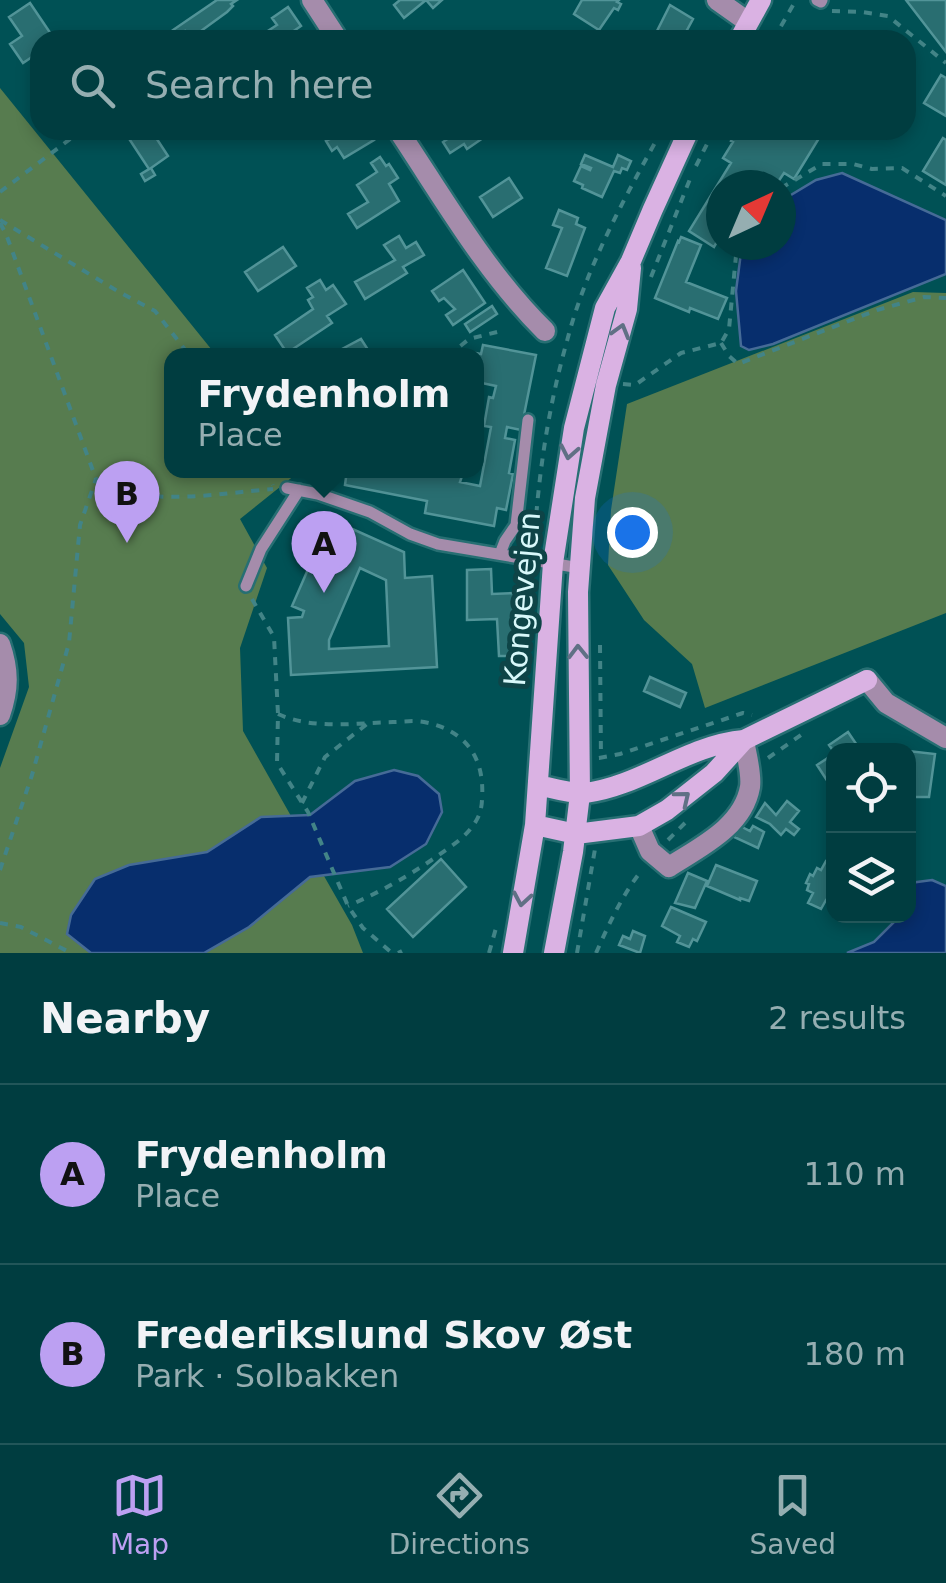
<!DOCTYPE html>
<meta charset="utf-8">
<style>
body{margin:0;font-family:"DejaVu Sans",sans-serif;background:#0e484b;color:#f1f3f6}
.controls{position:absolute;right:30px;bottom:30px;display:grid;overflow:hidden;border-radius:20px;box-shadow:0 5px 15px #0003}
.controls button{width:90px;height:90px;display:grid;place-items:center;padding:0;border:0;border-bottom:2px solid #225659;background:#003d40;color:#f1f3f6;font:50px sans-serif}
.compass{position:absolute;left:706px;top:170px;width:90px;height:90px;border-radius:50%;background:#003d40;box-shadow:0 5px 15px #0003;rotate:44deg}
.you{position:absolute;left:632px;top:532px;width:35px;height:35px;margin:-25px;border:8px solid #fff;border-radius:50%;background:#1a73e8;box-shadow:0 0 0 15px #1a73e833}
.badge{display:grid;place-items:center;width:65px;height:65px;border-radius:50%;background:#bca0f2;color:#111;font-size:32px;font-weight:700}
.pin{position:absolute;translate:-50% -82px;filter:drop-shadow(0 2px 5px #0008)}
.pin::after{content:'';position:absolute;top:52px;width:35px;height:30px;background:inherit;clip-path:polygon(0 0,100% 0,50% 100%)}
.popup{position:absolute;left:164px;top:348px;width:320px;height:130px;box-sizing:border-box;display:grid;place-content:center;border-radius:20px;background:#003d40;filter:drop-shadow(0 2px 8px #0005);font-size:32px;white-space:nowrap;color:#95aeb1}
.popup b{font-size:38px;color:#f1f3f6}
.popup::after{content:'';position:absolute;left:50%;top:100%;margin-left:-20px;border:20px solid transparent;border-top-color:#003d40}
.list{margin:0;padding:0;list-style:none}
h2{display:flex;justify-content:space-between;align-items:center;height:130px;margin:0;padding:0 40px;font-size:42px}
h2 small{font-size:32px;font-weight:400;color:#95aeb1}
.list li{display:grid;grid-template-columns:65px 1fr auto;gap:30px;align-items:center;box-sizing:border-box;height:180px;padding:0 40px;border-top:2px solid #225659}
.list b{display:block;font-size:38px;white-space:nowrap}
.list p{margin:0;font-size:32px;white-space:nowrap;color:#95aeb1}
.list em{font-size:32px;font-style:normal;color:#95aeb1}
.icon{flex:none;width:55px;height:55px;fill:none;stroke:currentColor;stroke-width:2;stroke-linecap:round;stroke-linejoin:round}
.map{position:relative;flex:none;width:946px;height:953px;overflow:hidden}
.search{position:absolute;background:#003d40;box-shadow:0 5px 15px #0003;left:30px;right:30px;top:30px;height:110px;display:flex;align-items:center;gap:25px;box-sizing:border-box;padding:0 35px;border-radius:30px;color:#95aeb1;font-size:38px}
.sheet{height:490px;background:#003d40}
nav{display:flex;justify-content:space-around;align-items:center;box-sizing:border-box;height:140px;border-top:2px solid #225659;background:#003d40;font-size:28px;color:#95aeb1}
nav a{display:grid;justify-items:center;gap:5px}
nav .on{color:#bca0f2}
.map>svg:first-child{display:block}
</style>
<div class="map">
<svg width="946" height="953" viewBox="0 0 946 953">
<rect width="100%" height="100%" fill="#005155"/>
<path fill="#577c4f" d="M 0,88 L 216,355 L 172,356 L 172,470 L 300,471 L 240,519 L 267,568 L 240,648 L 243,731 L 291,816 L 261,817 L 207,852 L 129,865 L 67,934 L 91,953 L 0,953 L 0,768 L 29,687 L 24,643 L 0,614 Z
M 913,292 L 946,293 L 946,613 L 705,708 L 692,664 L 644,620 L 608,565 L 611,510 L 627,404 Z
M 324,876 L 352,925 L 363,953 L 204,953 L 249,927 L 310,877 Z"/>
<path fill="#072e6d" stroke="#466b97" stroke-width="2.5" d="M 842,173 L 946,220 L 946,274 L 773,344 L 749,350 L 741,346 L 736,291 L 742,245 L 781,245 L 781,201 L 816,180 Z
M 394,770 L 418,776 L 439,794 L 442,812 L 426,844 L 390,867 L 310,877 L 249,927 L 204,953 L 91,953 L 67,934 L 71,915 L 95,879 L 129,865 L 207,852 L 261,817 L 310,815 L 355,781 Z
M 932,880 L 946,886 L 946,953 L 847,953 L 874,942 L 900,916 L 908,916 L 909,886 L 910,883 Z"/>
<path fill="#296e71" stroke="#529498" stroke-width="2.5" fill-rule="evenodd" d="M 217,0 L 237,0 L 231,4 L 233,6 L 227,12 L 190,39 L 185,31 L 177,36 L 173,30 Z
M 400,0 L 442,0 L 433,8 L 426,0 L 404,18 L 394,5 Z
M 582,0 L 619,0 L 617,2 L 621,4 L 618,10 L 614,8 L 599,30 L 574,14 Z
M 906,0 L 946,0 L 946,52 Z
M 30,3 L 55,40 L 40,40 L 40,63 L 35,55 L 23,63 L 10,44 L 22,36 L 9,17 Z
M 670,5 L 693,19 L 686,32 L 688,35 L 685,39 L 675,40 L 668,36 L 664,40 L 655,35 Z
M 288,7 L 301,26 L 285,37 L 288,40 L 258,40 L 257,38 L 277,25 L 272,18 Z
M 941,75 L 946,78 L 946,116 L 924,103 Z
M 132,130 L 151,130 L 168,156 L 151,168 L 155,175 L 145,181 L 141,174 L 149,169 L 126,134 Z
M 327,130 L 368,130 L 374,140 L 344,158 L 337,147 L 332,151 L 326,141 L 332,138 Z
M 461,130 L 482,130 L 486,136 L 467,149 L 464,144 L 450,153 L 443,142 Z
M 737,130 L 824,130 L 794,179 L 784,173 L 776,185 L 771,185 L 757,177 L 751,185 L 721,185 L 721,235 L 714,247 L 689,231 L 731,163 L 723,158 L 733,142 L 731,141 Z
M 943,138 L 946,140 L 946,185 L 923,171 Z
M 585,155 L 613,167 L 618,155 L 631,161 L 627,170 L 622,168 L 620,173 L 614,171 L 602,197 L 582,188 L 583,185 L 574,181 L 581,166 L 590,170 L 591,168 L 581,164 Z
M 380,157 L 386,166 L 389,164 L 398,178 L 389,184 L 399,201 L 357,228 L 348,214 L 368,202 L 357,185 L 377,172 L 371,163 Z
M 509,178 L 522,198 L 493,217 L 480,197 Z
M 559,210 L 578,218 L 576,224 L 585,228 L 567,276 L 546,268 L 562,228 L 553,225 Z
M 399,236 L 406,248 L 416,242 L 424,255 L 403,267 L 407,273 L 365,299 L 355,282 L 395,260 L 384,245 Z
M 681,237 L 701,245 L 686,282 L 727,298 L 718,319 L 690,308 L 689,312 L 655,298 L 678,241 L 679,242 Z
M 283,247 L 296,266 L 258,291 L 245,272 Z
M 463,270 L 485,303 L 453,325 L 446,315 L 455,309 L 444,298 L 439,301 L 432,291 Z
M 320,280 L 326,290 L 333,285 L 346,304 L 327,316 L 332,323 L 287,353 L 275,335 L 313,309 L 308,300 L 313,297 L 307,288 Z
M 492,306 L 497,314 L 470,332 L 465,324 Z
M 361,339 L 372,356 L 341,356 L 342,349 Z
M 483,345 L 536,355 L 521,430 L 507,427 L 505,438 L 515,440 L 509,473 L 513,474 L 506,510 L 497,508 L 494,526 L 425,513 L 427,501 L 345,485 L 347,470 L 435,470 L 462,476 L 460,482 L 480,486 L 491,427 L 484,426 L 489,397 L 493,398 L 496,386 L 477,382 L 476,356 L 464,356 L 465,351 L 481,354 Z
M 330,519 L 404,552 L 405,578 L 432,576 L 437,667 L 291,675 L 288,618 L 302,617 L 304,611 L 292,606 ZM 360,568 L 386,580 L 389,646 L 329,649 L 329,640 Z
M 491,569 L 492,594 L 514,593 L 516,656 L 499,656 L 497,619 L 467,620 L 467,570 Z
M 650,677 L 686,693 L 680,707 L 644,691 Z
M 848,732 L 861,751 L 834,752 L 829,745 Z
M 908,751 L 935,754 L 929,797 L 908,797 Z
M 834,754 L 834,778 L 828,782 L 817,765 Z
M 787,801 L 799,811 L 790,822 L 799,829 L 794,835 L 786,829 L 781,835 L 770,824 L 756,817 L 765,803 L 776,815 Z
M 740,826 L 750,831 L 753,826 L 764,832 L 758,848 L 734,837 Z
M 441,859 L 466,887 L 413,937 L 387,909 Z
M 826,861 L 834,864 L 834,898 L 831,902 L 826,900 L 821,909 L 808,903 L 813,893 L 807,890 L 809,884 L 806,883 L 810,874 L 813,876 L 817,868 L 821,870 Z
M 716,865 L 757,881 L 749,901 L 740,898 L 740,900 L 707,886 Z
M 688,873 L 707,881 L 695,908 L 675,903 Z
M 671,907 L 706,922 L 697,941 L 693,939 L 689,947 L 677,942 L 680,936 L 662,926 Z
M 633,931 L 645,936 L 640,953 L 619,945 L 623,936 L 630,939 Z"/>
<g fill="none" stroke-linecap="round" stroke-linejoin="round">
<defs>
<path id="lane" d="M 817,0 L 821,2 L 822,0
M 287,488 L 318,494 L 370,512 L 410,534 L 438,544 L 580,568
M 500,554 L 505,541 L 516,525 L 528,420
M 246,586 L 261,549 L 299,490"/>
<path id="street" d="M 312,0 L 338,40
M 717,0 L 748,22
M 398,130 C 444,199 486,273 545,331
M 0,644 C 9,670 9,689 0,715
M 867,680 L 886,703 L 946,738
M 639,826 L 650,851 L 669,867 C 700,847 743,827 750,787 C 752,773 746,754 744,740"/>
<path id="secondary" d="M 739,40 L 761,0
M 538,785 C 553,788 570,794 585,793 C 641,786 687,745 744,740
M 535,825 L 576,834 L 639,826 L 667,810 L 714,773 L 744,740 L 867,680
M 513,953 L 535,825 L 553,563 L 574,428 L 605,308 L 631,261 L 653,209 L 689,130
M 554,953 L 573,852 L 580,794 L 578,592 L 585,498 L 606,385 L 627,309 L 631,268"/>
</defs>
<use href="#lane" stroke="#276f73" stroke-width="16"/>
<use href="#street" stroke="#276f73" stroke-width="25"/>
<use href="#secondary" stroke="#276f73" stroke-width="25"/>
<path stroke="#428487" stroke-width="4" stroke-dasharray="8 8" stroke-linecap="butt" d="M 832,11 L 863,12 L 888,16 L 946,63
M 711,40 L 719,26
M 773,40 L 796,0
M 696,166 L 714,130
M 781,188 L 822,164 L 853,164 L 872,169 L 902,168 L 946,196
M 0,192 L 82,130
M 0,220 L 119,292 L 155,311 L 190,356
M 0,223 L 6,234 L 96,479 C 143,509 219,493 273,489
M 651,277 L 690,179
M 721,343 L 729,356 L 738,364 L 877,310 L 924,297 L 946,298
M 448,356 L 469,339 L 501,331
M 623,384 L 635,385 L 681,353 L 721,343 L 729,329 L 737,245
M 266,470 L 273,485
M 534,546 C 538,477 548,408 567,341 C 586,267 625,197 662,130
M 252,599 L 274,637 L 278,714 L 277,763 L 308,812 L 348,906 L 363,928 L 392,953
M 600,645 L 601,760
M 278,714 C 313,730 355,723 393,722 C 403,722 414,720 424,722 C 466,730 485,758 482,799 C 482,806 480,815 476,821 C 467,837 450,847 436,857 C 407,877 380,892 348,906
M 599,758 L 620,754 L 743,713 L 752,715
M 768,758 L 801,735
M 302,803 L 325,757 L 367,724
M 668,840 L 689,819
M 0,870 L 32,775 L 69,643 L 80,525 L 96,479
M 0,923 L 21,927 L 71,953
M 398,953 L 402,951
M 489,953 L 496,928
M 577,953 L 595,849
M 596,953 C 609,924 622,895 642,870"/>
<use href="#lane" stroke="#a58cab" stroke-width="11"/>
<use href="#street" stroke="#a58cab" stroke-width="20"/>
<use href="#secondary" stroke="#dab2e3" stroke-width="20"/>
</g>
<defs><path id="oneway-chevron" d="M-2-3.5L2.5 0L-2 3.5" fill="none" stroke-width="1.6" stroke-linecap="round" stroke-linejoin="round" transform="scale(2.5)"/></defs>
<g stroke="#607085">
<use href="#oneway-chevron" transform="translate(621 331) rotate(-74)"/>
<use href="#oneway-chevron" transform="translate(569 452) rotate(101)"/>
<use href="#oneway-chevron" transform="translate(578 652) rotate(-91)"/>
<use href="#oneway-chevron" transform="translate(683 798) rotate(-39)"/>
<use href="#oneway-chevron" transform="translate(522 899) rotate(100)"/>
</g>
<g text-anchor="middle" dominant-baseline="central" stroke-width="10" stroke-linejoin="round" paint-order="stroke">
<g font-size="30" fill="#d8f8fa" stroke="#0e4447">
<text transform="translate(522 599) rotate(-85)">Kongevejen</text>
</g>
</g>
</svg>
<div class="controls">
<button><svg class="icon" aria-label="locate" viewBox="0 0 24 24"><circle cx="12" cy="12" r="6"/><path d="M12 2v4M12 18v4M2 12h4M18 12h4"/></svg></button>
<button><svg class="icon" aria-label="layers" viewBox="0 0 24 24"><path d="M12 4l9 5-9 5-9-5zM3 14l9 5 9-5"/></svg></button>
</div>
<svg class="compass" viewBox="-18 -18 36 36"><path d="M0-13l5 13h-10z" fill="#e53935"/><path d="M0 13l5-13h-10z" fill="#95aeb1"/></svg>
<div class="you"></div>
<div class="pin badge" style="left:324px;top:593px">A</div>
<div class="popup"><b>Frydenholm</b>Place</div>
<div class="pin badge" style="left:127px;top:543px">B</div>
<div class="search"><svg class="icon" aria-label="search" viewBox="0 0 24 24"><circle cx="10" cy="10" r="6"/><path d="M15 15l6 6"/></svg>Search here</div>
</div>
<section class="sheet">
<h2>Nearby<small>2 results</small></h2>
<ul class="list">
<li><span class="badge">A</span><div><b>Frydenholm</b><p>Place</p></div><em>110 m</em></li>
<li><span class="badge">B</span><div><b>Frederikslund Skov Øst</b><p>Park · Solbakken</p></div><em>180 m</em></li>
</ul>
</section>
<nav>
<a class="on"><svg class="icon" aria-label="map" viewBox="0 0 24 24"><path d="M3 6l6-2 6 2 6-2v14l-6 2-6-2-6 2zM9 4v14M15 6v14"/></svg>Map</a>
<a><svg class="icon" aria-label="directions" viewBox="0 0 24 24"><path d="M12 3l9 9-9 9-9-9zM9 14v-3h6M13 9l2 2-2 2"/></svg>Directions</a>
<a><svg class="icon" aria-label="saved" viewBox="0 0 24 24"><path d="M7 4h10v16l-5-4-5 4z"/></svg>Saved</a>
</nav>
